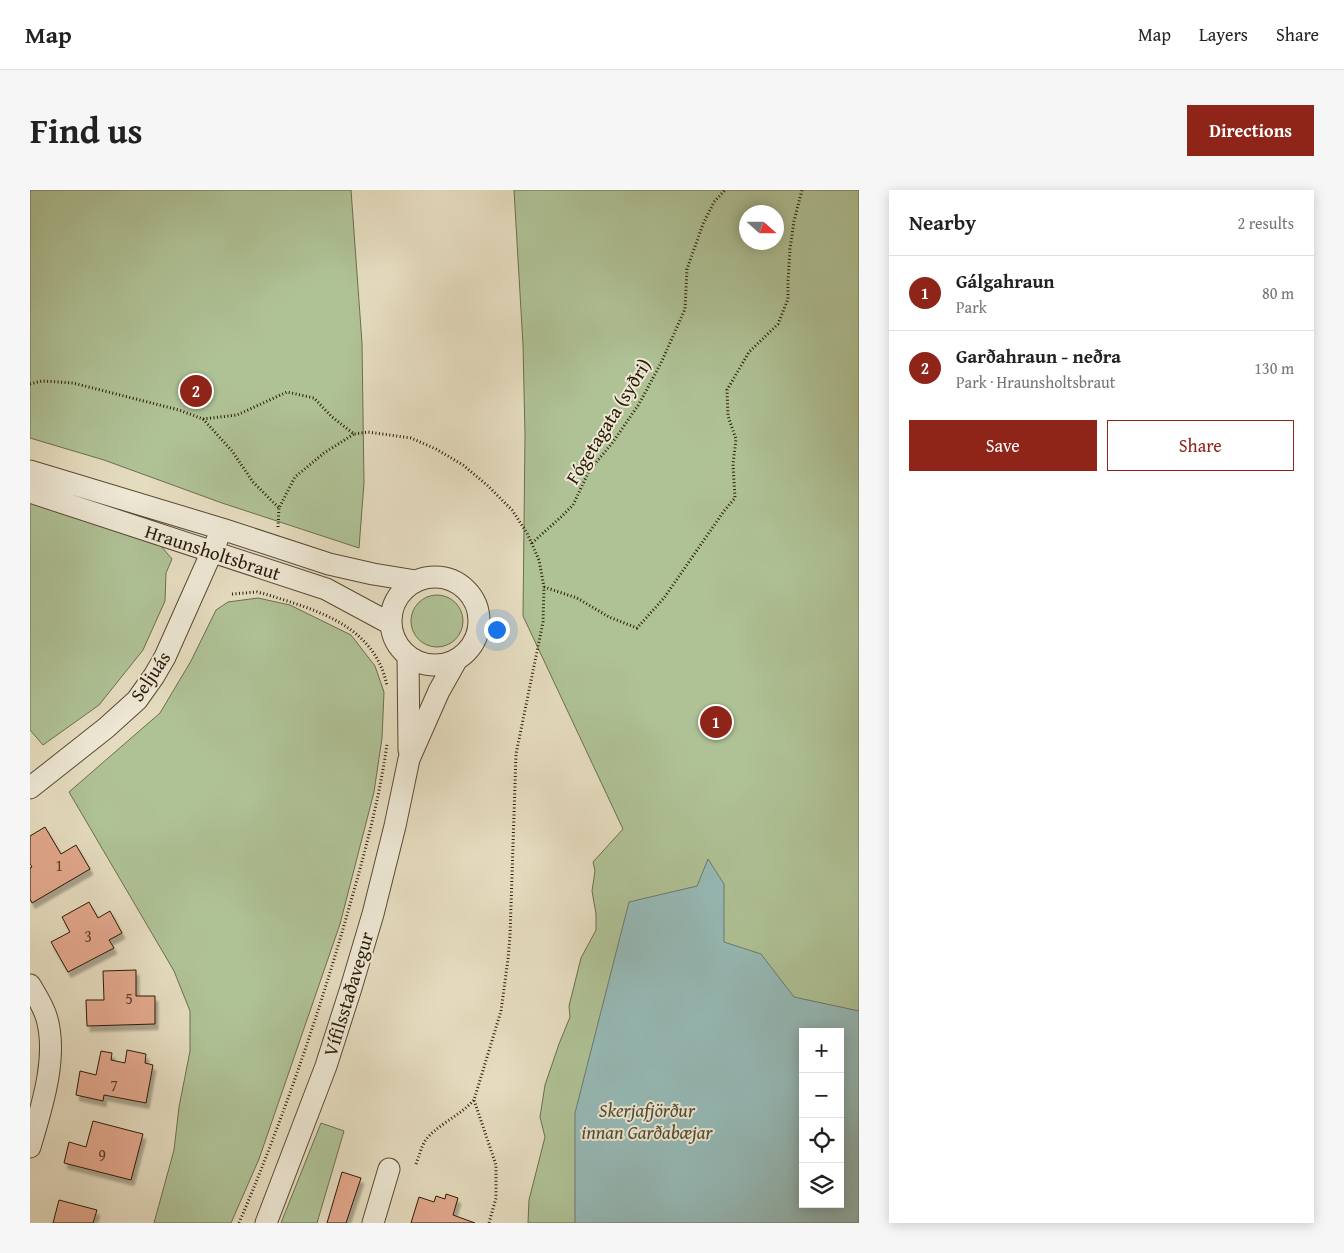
<!DOCTYPE html>
<meta charset="utf-8">
<style>
body{margin:0;font-family:"Gentium Book Plus",serif;background:#f6f6f6;color:#222}
.controls{position:absolute;right:15px;bottom:15px;display:grid;overflow:hidden;border-radius:0px;box-shadow:0 2px 12px #0003}
.controls button{width:45px;height:45px;display:grid;place-items:center;padding:0;border:0;border-bottom:1px solid #e0e0e0;background:#fff;color:#222;font:25px sans-serif}
.compass{position:absolute;left:709px;top:15px;width:45px;height:45px;border-radius:50%;background:#fff;box-shadow:0 2px 12px #0003;rotate:111deg}
.you{position:absolute;left:466px;top:439px;width:18px;height:18px;margin:-12px;border:4px solid #fff;border-radius:50%;background:#1a73e8;box-shadow:0 0 0 8px #1a73e833}
.badge{display:grid;place-items:center;width:32px;height:32px;border-radius:50%;background:#8f2418;color:#fff;font-size:16px;font-weight:700}
.pin{position:absolute;translate:-50% -50%;border:2px solid #fff;box-shadow:0 1px 5px #0006}
.list{margin:0;padding:0;list-style:none}
h2{display:flex;justify-content:space-between;align-items:center;height:65px;margin:0;padding:0 20px;font-size:21px}
h2 small{font-size:16px;font-weight:400;color:#767676}
.list li{display:grid;grid-template-columns:32px 1fr auto;gap:15px;align-items:center;box-sizing:border-box;height:75px;padding:0 20px;border-top:1px solid #e0e0e0}
.list b{display:block;font-size:19px;white-space:nowrap}
.list p{margin:0;font-size:16px;white-space:nowrap;color:#767676}
.list em{font-size:16px;font-style:normal;color:#767676}
.actions{display:flex;gap:10px;padding:15px 20px}
.actions a{flex:1;padding:11px 0;border:1px solid #8f2418;border-radius:0px;text-align:center;font-size:18px;color:#8f2418}
.actions .main{background:#8f2418;color:#fff}
.icon{flex:none;width:28px;height:28px;fill:none;stroke:currentColor;stroke-width:2;stroke-linecap:round;stroke-linejoin:round}
.map{position:relative;flex:none;width:829px;height:1033px;overflow:hidden;border-radius:0px}
header{display:flex;align-items:center;gap:30px;box-sizing:border-box;height:70px;padding:0 25px;background:#fff;border-bottom:1px solid #e0e0e0}
header strong{font-size:24px}
nav{display:flex;gap:28px;margin-inline-start:auto;font-size:18px}
.intro{display:flex;align-items:center;justify-content:space-between;box-sizing:border-box;height:120px;padding:0 30px}
h1{margin:0;font-size:35px}
.button{padding:12px 22px;border-radius:0px;background:#8f2418;color:#fff;font-size:18px;font-weight:700}
main{display:flex;gap:30px;padding:0 30px}
aside{flex:1;background:#fff;border-radius:0px;box-shadow:0 2px 12px #0003}
.map>svg:first-child{display:block}
</style>
<header>
<strong>Map</strong>
<nav><a>Map</a><a>Layers</a><a>Share</a></nav>
</header>
<div class="intro"><h1>Find us</h1><a class="button">Directions</a></div>
<main>
<div class="map">
<svg width="829" height="1033" viewBox="0 0 829 1033">
<defs>
<filter id="shadow"><feDropShadow dx="3" dy="5.5" stdDeviation="1" flood-color="#0004"/></filter>
</defs>
<rect width="100%" height="100%" fill="#e5dcbf"/>
<filter id="stains"><feTurbulence type="fractalNoise" baseFrequency=".004" numOctaves="4"/><feColorMatrix values="0 0 0 0 .2 0 0 0 0 .09 0 0 0 0 .02 0 0 0 .5 -.17"/></filter>
<radialGradient id="worn" r=".72"><stop offset=".6" stop-color="#630" stop-opacity="0"/><stop offset="1" stop-color="#630" stop-opacity=".3"/></radialGradient>
<path fill="#afc296" stroke="#6c6e4e" fill-rule="evenodd" d="M 0,0 L 321,0 L 332,153 L 334,293 L 329,358 L 192,313 L 74,270 L 0,248 Z
M 484,0 L 829,0 L 829,1033 L 498,1033 L 499,1010 L 515,947 L 510,927 L 515,895 L 529,854 L 540,827 L 539,816 L 551,768 L 566,740 L 566,724 L 562,701 L 565,681 L 563,672 L 593,639 L 493,426 L 495,245 L 493,155 ZM 716,22 L 746,22 L 746,52 L 716,52 ZM 773,842 L 810,842 L 810,1014 L 773,1014 Z
M 0,312 L 126,350 L 142,369 L 136,383 L 135,411 L 113,460 L 69,515 L 13,555 L 0,540 Z
M381 431a26 26 0 1 1 52 0a26 26 0 1 1-52 0Z
M 228,408 L 260,415 L 321,445 L 345,476 L 354,502 L 352,548 L 344,602 L 310,734 L 229,969 L 201,1033 L 124,1033 L 144,960 L 149,917 L 160,861 L 160,821 L 144,781 L 39,602 L 130,523 L 161,471 L 186,420 L 198,412 Z
M 291,933 L 314,941 L 287,1033 L 251,1033 Z"/>
<path fill="#96bab7" stroke="#6b7a70" fill-rule="evenodd" d="M 678,669 L 694,694 L 694,752 L 731,764 L 764,807 L 829,821 L 829,1033 L 545,1033 L 545,923 L 599,712 L 667,696 ZM 773,842 L 810,842 L 810,1014 L 773,1014 Z"/>
<path fill="#e3a88d" stroke="#2a1b06" filter="url(#shadow)" d="M 15,637 L 31,664 L 46,655 L 60,679 L 2,713 L 0,709 L 0,678 L 2,677 L 0,674 L 0,646 Z
M 59,712 L 68,728 L 80,721 L 92,743 L 79,750 L 84,758 L 38,782 L 21,752 L 40,742 L 32,727 Z
M 106,780 L 106,806 L 125,806 L 125,834 L 57,836 L 56,810 L 74,810 L 73,781 Z
M 97,860 L 116,864 L 115,873 L 123,875 L 116,913 L 74,905 L 73,911 L 46,905 L 50,881 L 66,885 L 71,861 L 82,863 L 81,870 L 95,873 Z
M 63,931 L 113,944 L 101,990 L 34,973 L 39,952 L 56,957 Z
M 312,982 L 331,988 L 316,1033 L 297,1033 Z
M 416,1004 L 428,1008 L 423,1025 L 445,1033 L 381,1033 L 389,1007 L 404,1012 L 406,1006 L 415,1009 Z
M 29,1010 L 67,1020 L 63,1033 L 23,1033 Z"/>
<g fill="none" stroke-linecap="round" stroke-linejoin="round">
<defs>
<path id="minor" d="M 0,281 L 192,339 L 299,374 L 343,384 L 386,391
M 0,302 L 296,399 L 361,434
M361 431a44 44 0 1 1 88 0a44 44 0 1 1-88 0Z
M 378,466 L 379,560
M 0,598 L 76,538 L 107,510 L 124,486 L 135,467 L 188,348
M 0,795 C 6,805 14,817 17,829 C 28,869 11,919 0,957
M 236,1033 L 296,876 L 321,798 L 343,724 L 365,636 L 379,569 L 409,501 L 427,469
M 343,1033 L 359,979"/>
</defs>
<use href="#minor" stroke="#594b34" stroke-width="23"/>
<path stroke="#2a1b06" stroke-width="3" stroke-dasharray="1 2.5" stroke-linecap="butt" d="M 0,194 L 12,191 L 43,193 L 149,220 L 173,229 L 207,225 L 257,202 L 284,208 L 302,227 L 324,244 L 338,242 L 381,248 L 406,259 L 433,275 L 457,295 L 482,320 L 497,343 L 509,370 L 514,397 L 513,432 L 486,564 L 480,746 L 478,769 L 471,821 L 444,910 L 466,975 L 466,1008 L 459,1033
M 173,229 L 202,261 L 223,292 L 249,318 L 265,287 L 294,263 L 324,244
M 248,337 L 249,318
M 502,353 L 531,327 L 543,315 L 559,281 L 583,252 L 609,214 L 631,173 L 655,119 L 657,79 L 673,34 L 684,12 L 695,0
M 514,397 L 547,408 L 579,427 L 607,438 L 634,408 L 694,321 L 705,308 L 703,274 L 706,249 L 698,226 L 697,200 L 719,162 L 748,134 L 758,109 L 758,91 L 760,59 L 764,31 L 772,0
M 202,404 L 227,402 L 235,404 C 286,420 345,435 357,496
M 386,974 C 389,966 391,958 395,951 C 405,936 430,926 444,910
M 209,1033 C 252,932 287,830 317,725 C 333,669 349,612 357,554"/>
<use href="#minor" stroke="#eee8d5" stroke-width="21"/>
</g>
<g text-anchor="middle" dominant-baseline="central" stroke-width="4" stroke-linejoin="round" paint-order="stroke">
<g font-size="16" fill="#583e28">
<text x="29" y="675">1</text>
<text x="58" y="746">3</text>
<text x="99" y="808">5</text>
<text x="84" y="895">7</text>
<text x="72" y="965">9</text>
</g>
<g font-size="19" fill="#2a1b06" stroke="#eee8d5">
<text transform="translate(578 231) rotate(-58)">Fógetagata (syðri)</text>
<text transform="translate(183 362) rotate(18)">Hraunsholtsbraut</text>
<text transform="translate(120 486) rotate(-56)">Seljuás</text>
<text transform="translate(318 804) rotate(-73)">Vífilsstaðavegur</text>
</g>
<g font-size="19" font-style="italic" fill="#524d31" stroke="#eee8d5">
<text x="617" y="920">Skerjafjörður<tspan x="617" dy="22">innan Garðabæjar</tspan></text>
</g>
</g>
<rect width="100%" height="100%" filter="url(#stains)"/>
<rect width="100%" height="100%" fill="url(#worn)"/>
</svg>
<div class="controls">
<button>+</button>
<button>−</button>
<button><svg class="icon" aria-label="locate" viewBox="0 0 24 24"><circle cx="12" cy="12" r="6"/><path d="M12 2v4M12 18v4M2 12h4M18 12h4"/></svg></button>
<button><svg class="icon" aria-label="layers" viewBox="0 0 24 24"><path d="M12 4l9 5-9 5-9-5zM3 14l9 5 9-5"/></svg></button>
</div>
<svg class="compass" viewBox="-18 -18 36 36"><path d="M0-13l5 13h-10z" fill="#e53935"/><path d="M0 13l5-13h-10z" fill="#767676"/></svg>
<div class="you"></div>
<div class="pin badge" style="left:686px;top:532px">1</div>
<div class="pin badge" style="left:166px;top:201px">2</div>
</div>
<aside>
<h2>Nearby<small>2 results</small></h2>
<ul class="list">
<li><span class="badge">1</span><div><b>Gálgahraun</b><p>Park</p></div><em>80 m</em></li>
<li><span class="badge">2</span><div><b>Garðahraun - neðra</b><p>Park · Hraunsholtsbraut</p></div><em>130 m</em></li>
</ul>
<div class="actions"><a class="main">Save</a><a>Share</a></div>
</aside>
</main>
